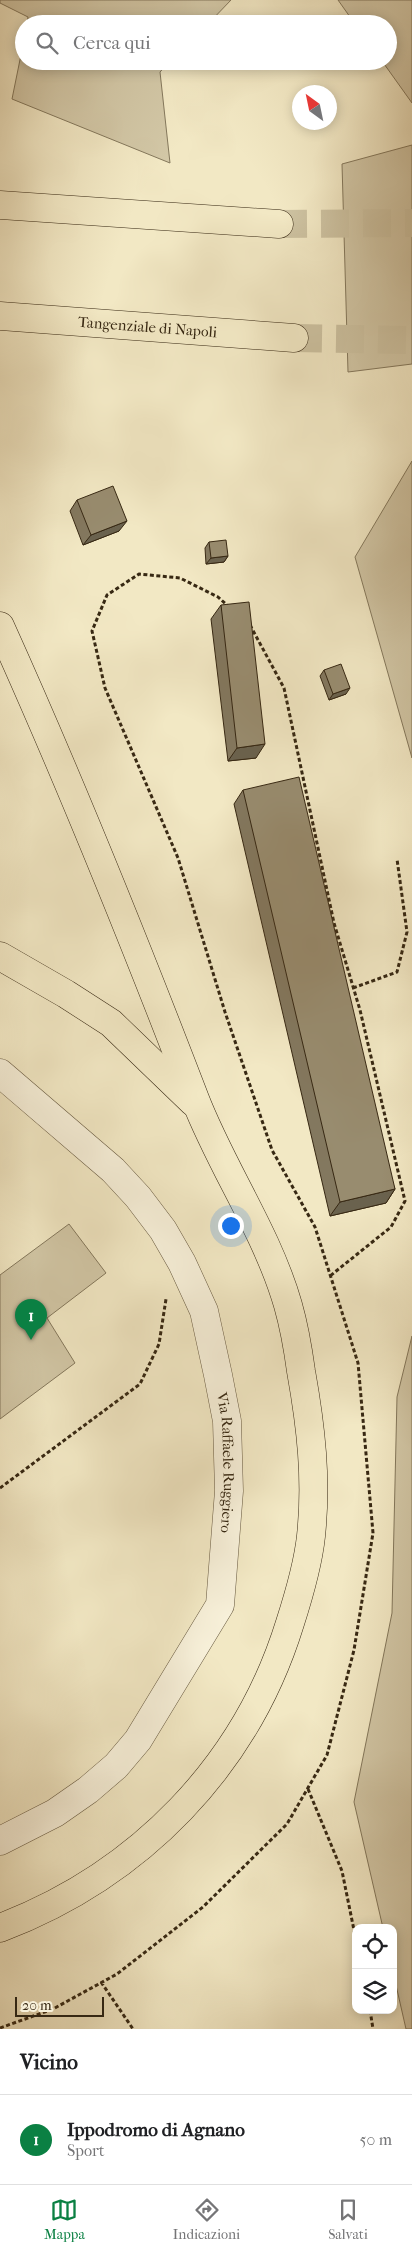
<!DOCTYPE html>
<html lang="it">
<style>
body{margin:0;font-family:"IM FELL French Canon",serif;background:#f6f6f6;color:#202124}
.controls{position:absolute;right:15px;bottom:15px;display:grid;overflow:hidden;border-radius:10px;box-shadow:0 2px 12px #0003}
.controls button{width:45px;height:45px;display:grid;place-items:center;padding:0;border:0;border-bottom:1px solid #e0e0e0;background:#fff;color:#202124;font:25px sans-serif}
.compass{position:absolute;left:292px;top:85px;width:45px;height:45px;border-radius:50%;background:#fff;box-shadow:0 2px 12px #0003;rotate:327deg}
.scale{position:absolute;left:15px;bottom:12px;width:89px;box-sizing:border-box;padding-left:5px;border:2px solid #372813;border-top:0;font-size:14px;line-height:18px;white-space:nowrap;color:#372813;-webkit-text-stroke:4px #f7f0d9;paint-order:stroke}
.you{position:absolute;left:230px;top:1225px;width:18px;height:18px;margin:-12px;border:4px solid #fff;border-radius:50%;background:#1a73e8;box-shadow:0 0 0 8px #1a73e833}
.badge{display:grid;place-items:center;width:32px;height:32px;border-radius:50%;background:#0b8043;color:#fff;font-size:16px;font-weight:700}
.pin{position:absolute;translate:-50% -41px;filter:drop-shadow(0 1px 2px #0008)}
.pin::after{content:'';position:absolute;top:26px;width:18px;height:15px;background:inherit;clip-path:polygon(0 0,100% 0,50% 100%)}
.list{margin:0;padding:0;list-style:none}
h2{display:flex;justify-content:space-between;align-items:center;height:65px;margin:0;padding:0 20px;font-size:21px}
h2 small{font-size:16px;font-weight:400;color:#757577}
.list li{display:grid;grid-template-columns:32px 1fr auto;gap:15px;align-items:center;box-sizing:border-box;height:90px;padding:0 20px;border-top:1px solid #e0e0e0}
.list b{display:block;font-size:19px;white-space:nowrap}
.list p{margin:0;font-size:16px;white-space:nowrap;color:#757577}
.list em{font-size:16px;font-style:normal;color:#757577}
.icon{flex:none;width:28px;height:28px;fill:none;stroke:currentColor;stroke-width:2;stroke-linecap:round;stroke-linejoin:round}
.map{position:relative;flex:none;width:412px;height:2029px;overflow:hidden}
.search{position:absolute;background:#fff;box-shadow:0 2px 12px #0003;left:15px;right:15px;top:15px;height:55px;display:flex;align-items:center;gap:12px;box-sizing:border-box;padding:0 18px;border-radius:28px;color:#757577;font-size:19px}
.sheet{height:155px;background:#fff}
nav{display:flex;justify-content:space-around;align-items:center;box-sizing:border-box;height:70px;border-top:1px solid #e0e0e0;background:#fff;font-size:14px;color:#757577}
nav a{display:grid;justify-items:center;gap:2px}
nav .on{color:#0b8043}
.map>svg:first-child{display:block}
</style>
<div class="map">
<svg width="412" height="2029" viewBox="0 0 412 2029">
<rect width="100%" height="100%" fill="#f2e8c4"/>
<filter id="stains"><feTurbulence type="fractalNoise" baseFrequency=".004" numOctaves="4"/><feColorMatrix values="0 0 0 0 .2 0 0 0 0 .09 0 0 0 0 .02 0 0 0 .5 -.17"/></filter>
<radialGradient id="worn" r=".72"><stop offset=".6" stop-color="#630" stop-opacity="0"/><stop offset="1" stop-color="#630" stop-opacity=".3"/></radialGradient>
<path fill="#d2c7a6" stroke="#84785c" d="M 0,0 L 231,0 L 208,24 L 27,24 L 28,17 L 0,3 Z
M 338,0 L 412,0 L 412,103 L 382,61 L 388,61 L 388,24 L 355,24 Z
M 24,40 L 24,61 L 170,61 L 160,72 L 170,163 L 12,99 Z
M 412,145 L 412,364 L 348,372 L 342,164 Z
M 412,461 L 412,758 L 355,557 Z
M 69,1224 L 106,1273 L 47,1318 L 75,1363 L 0,1419 L 0,1275 Z
M 412,1336 L 412,2029 L 406,2029 L 393,1972 L 393,1928 L 383,1928 L 354,1802 L 392,1613 L 397,1397 Z"/>
<g fill="none" stroke-linecap="round" stroke-linejoin="round">
<path stroke="#cdc2a1" stroke-width="28" stroke-dasharray="28 14" stroke-linecap="butt" d="M 279,224 L 412,223
M 294,338 L 412,340"/>
<defs>
<g id="minor">
<path id="s1" d="M 0,1073 L 113,1170 L 138,1197 L 163,1230 L 182,1263 L 204,1311 L 218,1375 L 227,1421 L 229,1491 L 220,1605 L 138,1740 L 116,1766 L 88,1790 L 55,1813 L 0,1841"/>
</g>
<g id="highway">
<path d="M 0,205 L 279,224"/>
<path id="s2" d="M 0,316 L 294,338"/>
<path d="M 0,626 C 70,781 134,940 195,1099 C 222,1169 267,1232 288,1305 C 294,1326 298,1349 301,1371 C 311,1427 317,1479 311,1536 C 308,1565 299,1595 290,1623 C 246,1766 139,1875 0,1928"/>
<path d="M 0,956 L 66,994 L 111,1023 L 193,1102"/>
</g>
</defs>
<use href="#minor" stroke="#66583f" stroke-width="29"/>
<use href="#highway" stroke="#372813" stroke-width="29"/>
<path stroke="#372813" stroke-width="3" stroke-dasharray="4 2.5" stroke-linecap="butt" d="M 250,625 L 284,688 L 334,923 L 360,1010 L 405,1201 L 391,1227 L 330,1276
M 353,988 L 397,972 L 407,932 L 397,859
M 0,1488 L 140,1384 L 159,1344 L 166,1299
M 308,1789 L 342,1871 L 356,1940
M 101,1982 L 133,2029
M 370,2010 L 373,2029
M 0,2028 L 53,2009 L 117,1974 L 203,1907 L 287,1824 L 327,1755 L 354,1650 L 373,1533 L 358,1363 L 315,1227 L 272,1150 L 225,1012 L 178,858 L 105,688 L 92,631 L 107,595 L 139,574 L 180,578 L 218,597 L 228,606"/>
<use href="#minor" stroke="#f7f0d9" stroke-width="28"/>
<use href="#highway" stroke="#f2e8c4" stroke-width="28"/>
</g>
<path fill="#83785f" stroke="#372813" d="M 77,500 L 119,531 L 83,545 L 70,511 Z
M 209,542 L 228,556 L 224,562 L 206,564 L 205,548 Z
M 221,605 L 256,758 L 228,761 L 211,619 Z
M 324,670 L 346,694 L 329,700 L 320,676 Z
M 243,790 L 395,1189 L 386,1203 L 330,1216 L 234,804 Z"/>
<path fill="#6a624e" stroke="#372813" d="M 127,521 L 119,531 L 83,545 L 91,535 Z
M 228,556 L 224,562 L 206,564 L 211,558 Z
M 350,688 L 346,694 L 329,700 L 333,694 Z
M 265,744 L 256,758 L 228,761 L 237,748 Z
M 395,1189 L 386,1203 L 330,1216 L 340,1202 Z"/>
<path fill="#988c6f" stroke="#372813" d="M 113,486 L 127,521 L 91,535 L 77,500 Z
M 226,540 L 228,556 L 211,558 L 209,542 Z
M 249,602 L 265,744 L 237,748 L 221,605 Z
M 341,664 L 350,688 L 333,694 L 324,670 Z
M 299,777 L 395,1189 L 340,1202 L 243,790 Z"/>
<g text-anchor="middle" dominant-baseline="central" stroke-width="4.5" stroke-linejoin="round" paint-order="stroke">
<g font-size="15" fill="#372813" stroke="#f7f0d9">
<text stroke="none"><textPath href="#s2" startOffset="148">Tangenziale di Napoli</textPath></text>
<text stroke="none"><textPath href="#s1" startOffset="472">Via Raffaele Ruggiero</textPath></text>
</g>
</g>
<rect width="100%" height="100%" filter="url(#stains)"/>
<rect width="100%" height="100%" fill="url(#worn)"/>
</svg>
<div class="controls">
<button><svg class="icon" aria-label="locate" viewBox="0 0 24 24"><circle cx="12" cy="12" r="6"/><path d="M12 2v4M12 18v4M2 12h4M18 12h4"/></svg></button>
<button><svg class="icon" aria-label="layers" viewBox="0 0 24 24"><path d="M12 4l9 5-9 5-9-5zM3 14l9 5 9-5"/></svg></button>
</div>
<svg class="compass" viewBox="-18 -18 36 36"><path d="M0-13l5 13h-10z" fill="#e53935"/><path d="M0 13l5-13h-10z" fill="#757577"/></svg>
<div class="scale">20 m</div>
<div class="you"></div>
<div class="pin badge" style="left:31px;top:1340px">1</div>
<div class="search"><svg class="icon" aria-label="search" viewBox="0 0 24 24"><circle cx="10" cy="10" r="6"/><path d="M15 15l6 6"/></svg>Cerca qui</div>
</div>
<section class="sheet">
<h2>Vicino<small></small></h2>
<ul class="list">
<li><span class="badge">1</span><div><b>Ippodromo di Agnano</b><p>Sport</p></div><em>50 m</em></li>
</ul>
</section>
<nav>
<a class="on"><svg class="icon" aria-label="map" viewBox="0 0 24 24"><path d="M3 6l6-2 6 2 6-2v14l-6 2-6-2-6 2zM9 4v14M15 6v14"/></svg>Mappa</a>
<a><svg class="icon" aria-label="directions" viewBox="0 0 24 24"><path d="M12 3l9 9-9 9-9-9zM9 14v-3h6M13 9l2 2-2 2"/></svg>Indicazioni</a>
<a><svg class="icon" aria-label="saved" viewBox="0 0 24 24"><path d="M7 4h10v16l-5-4-5 4z"/></svg>Salvati</a>
</nav>
